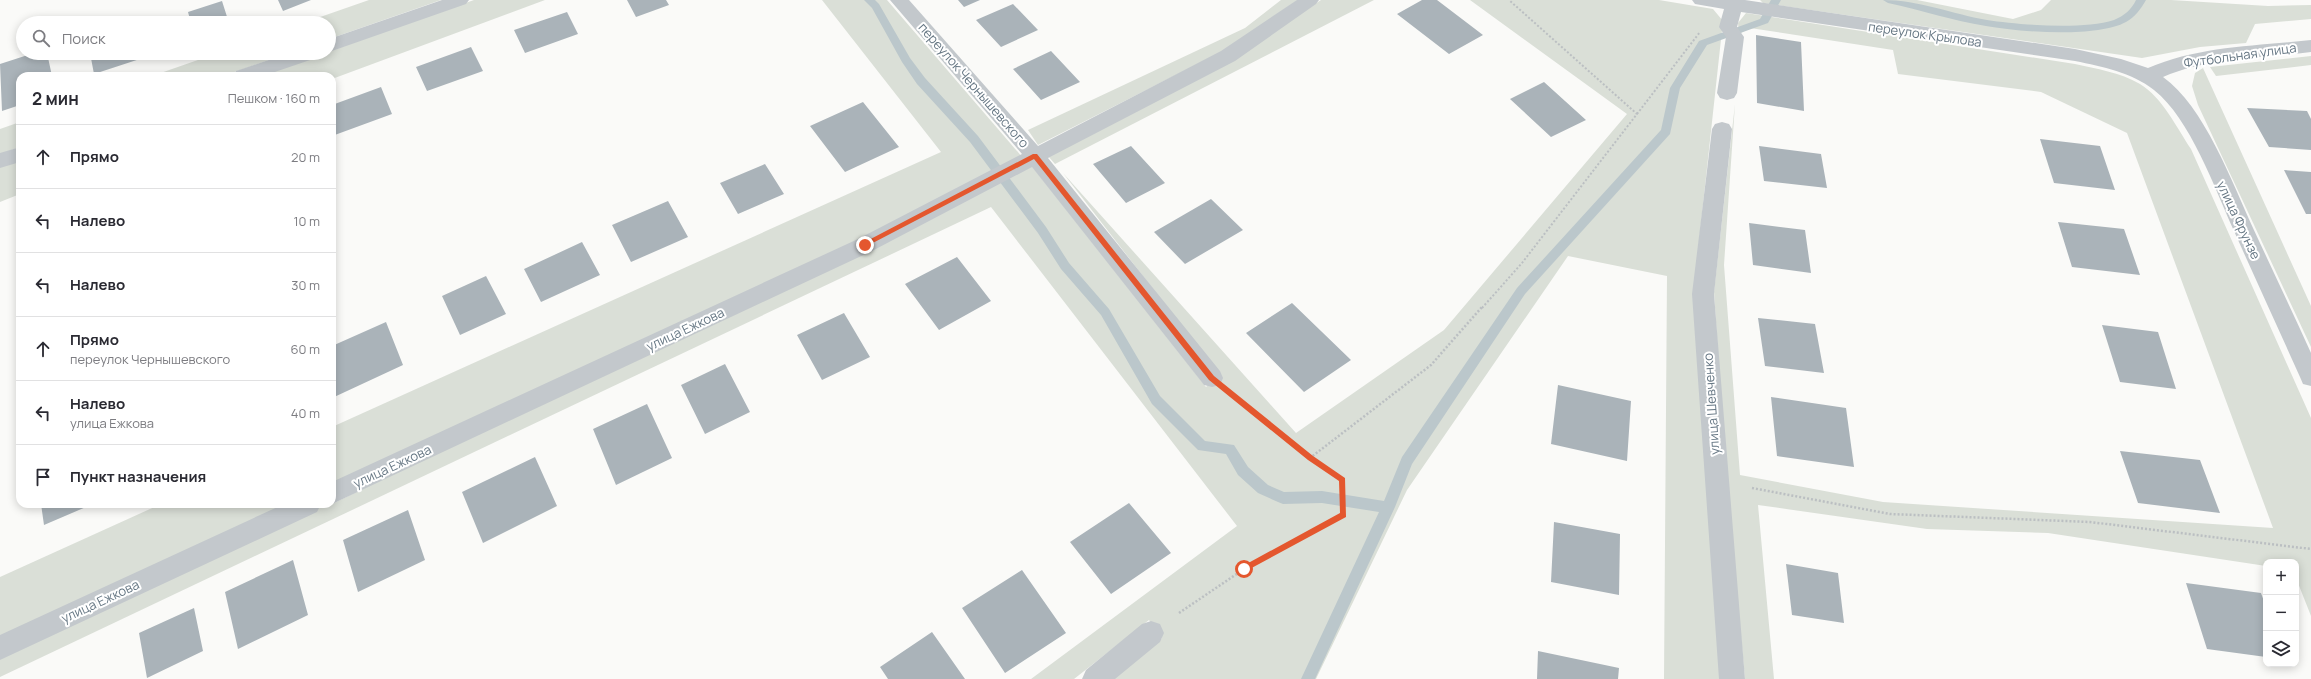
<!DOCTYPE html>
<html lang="ru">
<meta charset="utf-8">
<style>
body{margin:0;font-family:Manrope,sans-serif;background:#f7f7f7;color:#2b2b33}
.controls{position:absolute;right:12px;bottom:12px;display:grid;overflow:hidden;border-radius:8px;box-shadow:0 2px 10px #0003}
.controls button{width:36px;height:36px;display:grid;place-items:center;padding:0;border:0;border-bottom:1px solid #e1e1e2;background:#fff;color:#2b2b33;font:20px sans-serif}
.stop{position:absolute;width:12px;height:12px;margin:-9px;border:3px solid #e4572e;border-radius:50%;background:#fff}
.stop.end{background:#e4572e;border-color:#fff;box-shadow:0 1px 4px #0008}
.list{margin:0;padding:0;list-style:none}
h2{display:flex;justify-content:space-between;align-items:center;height:52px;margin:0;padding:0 16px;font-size:17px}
h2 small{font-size:13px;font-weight:400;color:#7c7c81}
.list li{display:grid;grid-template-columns:26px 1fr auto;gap:12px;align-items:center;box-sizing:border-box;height:64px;padding:0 16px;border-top:1px solid #e1e1e2}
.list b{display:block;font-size:15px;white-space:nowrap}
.list p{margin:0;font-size:13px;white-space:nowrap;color:#7c7c81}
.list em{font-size:13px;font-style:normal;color:#7c7c81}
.icon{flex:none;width:22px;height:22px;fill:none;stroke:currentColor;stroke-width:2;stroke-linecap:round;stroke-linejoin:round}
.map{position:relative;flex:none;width:2311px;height:679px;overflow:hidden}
.search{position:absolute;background:#fff;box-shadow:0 2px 10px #0003;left:16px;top:16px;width:320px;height:44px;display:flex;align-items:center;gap:10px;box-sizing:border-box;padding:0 14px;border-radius:22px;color:#7c7c81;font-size:15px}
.panel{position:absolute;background:#fff;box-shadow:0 2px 10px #0003;left:16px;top:72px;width:320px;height:436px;border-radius:12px}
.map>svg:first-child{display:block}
</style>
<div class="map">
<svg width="2311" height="679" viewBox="0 0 2311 679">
<rect width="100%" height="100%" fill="#fafaf8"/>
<path fill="#dadfd7" d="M 369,0 L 441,0 L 329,39 L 329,23 L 303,23 Z
M 474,0 L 545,0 L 332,79 L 332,76 L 258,76 L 323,53 L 329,53 L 329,51 Z
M 822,0 L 887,0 L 1023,158 L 863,238 L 332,484 L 332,427 L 941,152 Z
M 1281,0 L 1299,0 L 1221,52 L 1038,145 L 1028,130 L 1245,28 Z
M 1321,0 L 1374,0 L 1055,164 L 1048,156 L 1233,58 Z
M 1470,0 L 1659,0 L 1713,9 L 1723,21 L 1694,287 L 1720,679 L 1664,679 L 1667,276 L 1568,256 L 1407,490 L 1316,679 L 1111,679 L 1162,638 L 1149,620 L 1074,679 L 1031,679 L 1237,526 L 991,207 L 0,677 L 0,657 L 327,504 L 332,504 L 1031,165 L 1206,387 L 1219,374 L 1063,173 L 1296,433 L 1444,330 L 1627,114 Z
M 1760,0 L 1917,0 L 2013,19 L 2041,10 L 2051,0 L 2171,0 L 2268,6 L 2311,5 L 2311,19 L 2255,24 L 2246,43 L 2200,47 L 2142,58 L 1763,3 Z
M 1746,13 L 2075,64 C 2096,69 2120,72 2140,84 C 2162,97 2177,128 2191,149 L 2311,418 L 2311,616 L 2296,578 L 2296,562 L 2266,562 L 2266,566 L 2048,533 L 1927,529 L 1758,505 L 1774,679 L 1745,679 L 1727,489 L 1714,292 L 1735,104 L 1724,265 L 1740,475 L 1883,502 L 2273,528 L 2127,133 L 2041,92 L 1898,74 L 1893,50 L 1750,28 L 1739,34 L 1738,23 Z
M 218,53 L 289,53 L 223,76 L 152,76 Z
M 2311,56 L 2311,65 L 2216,76 L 2210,67 Z
M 2203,68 L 2311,306 L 2311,347 L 2198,105 L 2192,86 L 2195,73 Z
M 20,122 L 20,147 L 0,154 L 0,129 Z
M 20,160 L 20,194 L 0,202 L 0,167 Z
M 161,504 L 288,504 L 0,637 L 0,577 Z"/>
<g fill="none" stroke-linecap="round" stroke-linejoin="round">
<path fill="#bbc7cb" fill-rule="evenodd" d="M 864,0 L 875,0 L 879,4 L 910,58 L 925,78 L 978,136 L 1046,227 L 1069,263 L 1109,309 L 1160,396 L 1205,441 L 1234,445 L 1248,467 L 1268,485 L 1284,492 L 1322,491 L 1384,501 L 1402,457 L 1517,288 L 1661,130 L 1670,88 L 1699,41 L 1760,19 L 1771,0 L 1781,0 L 1768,23 L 1707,45 L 1680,88 L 1670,134 L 1525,294 L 1412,464 L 1395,507 L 1315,679 L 1301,679 L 1379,512 L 1322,503 L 1283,504 L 1278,502 L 1258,493 L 1238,475 L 1226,454 L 1198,450 L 1152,404 L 1101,315 L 1061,269 L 1038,233 L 970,142 L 917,84 L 902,62 L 872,8 Z
M 1883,0 C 1919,0 1952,14 1987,20 C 2020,25 2083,30 2114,20 C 2124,16 2132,9 2136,0 L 2146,0 C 2141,9 2135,17 2126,22 C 2097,38 2019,32 1986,26 C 1953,21 1921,10 1888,3 Z"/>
</g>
<path fill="#aab3b9" d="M 278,0 L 311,0 L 283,11 Z
M 627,0 L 666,0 L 669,5 L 636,17 Z
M 958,0 L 980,0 L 964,7 Z
M 1422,0 L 1437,0 L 1483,35 L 1449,54 L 1397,14 Z
M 222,1 L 229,23 L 191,23 L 188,12 Z
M 1013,4 L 1038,30 L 1001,47 L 976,20 Z
M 567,12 L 578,34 L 525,53 L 514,30 Z
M 1756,35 L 1801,42 L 1804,111 L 1757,103 Z
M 471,47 L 483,71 L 427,91 L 416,67 Z
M 1051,51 L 1080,82 L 1041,100 L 1013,69 Z
M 34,53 L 47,53 L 52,76 L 20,76 L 20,105 L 2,111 L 0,64 Z
M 90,53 L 149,53 L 149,56 L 94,74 Z
M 1544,82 L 1586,120 L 1551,137 L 1510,99 Z
M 381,87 L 392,114 L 332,136 L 332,105 Z
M 863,102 L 899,147 L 845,172 L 810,126 Z
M 2247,108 L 2307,111 L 2311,119 L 2311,150 L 2269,147 Z
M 2040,139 L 2100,146 L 2115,190 L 2054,183 Z
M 1131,146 L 1165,183 L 1126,203 L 1093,164 Z
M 1759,146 L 1821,154 L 1827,188 L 1764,181 Z
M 765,164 L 784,194 L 738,214 L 720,183 Z
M 2284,170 L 2311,172 L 2311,214 L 2306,214 Z
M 1211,199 L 1243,230 L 1185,264 L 1154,232 Z
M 668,201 L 688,237 L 631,262 L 612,225 Z
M 2058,222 L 2124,229 L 2140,275 L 2072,267 Z
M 1749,223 L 1805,230 L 1811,273 L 1753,265 Z
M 582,242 L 600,275 L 541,302 L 524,269 Z
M 957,257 L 991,301 L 939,330 L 905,284 Z
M 486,276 L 506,314 L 460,335 L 442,296 Z
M 1292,303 L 1351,360 L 1304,392 L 1246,333 Z
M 844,313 L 870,357 L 822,380 L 797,335 Z
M 1758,318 L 1815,324 L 1824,373 L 1765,366 Z
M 386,322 L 403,365 L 332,398 L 332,346 Z
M 2102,325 L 2158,332 L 2176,389 L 2120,382 Z
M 725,364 L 750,412 L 705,434 L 681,385 Z
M 1558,385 L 1631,401 L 1627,461 L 1551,444 Z
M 1771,397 L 1846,408 L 1854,467 L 1777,456 Z
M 647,404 L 672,458 L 616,485 L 593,429 Z
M 2120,451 L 2200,460 L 2220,513 L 2138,503 Z
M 535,457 L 557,506 L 483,543 L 462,492 Z
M 1129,503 L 1171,553 L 1111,594 L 1070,542 Z
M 41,504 L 93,504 L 44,525 Z
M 408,510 L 425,560 L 358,592 L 343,540 Z
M 1554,522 L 1620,534 L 1619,595 L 1551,582 Z
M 293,560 L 308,615 L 238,649 L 225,592 Z
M 1786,564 L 1838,573 L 1844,623 L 1792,615 Z
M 1022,570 L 1066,633 L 1005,673 L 962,608 Z
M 2186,583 L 2261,593 L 2266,607 L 2266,657 L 2207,649 Z
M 194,608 L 203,651 L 147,678 L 139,633 Z
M 932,632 L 965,679 L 888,679 L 880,667 Z
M 1538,651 L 1619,668 L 1618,679 L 1537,679 Z"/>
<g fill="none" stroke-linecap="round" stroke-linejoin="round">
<path stroke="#bbbfc2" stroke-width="2" stroke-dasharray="2 2" stroke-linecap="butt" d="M 1637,114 L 1700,32
M 1482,308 L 1522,263 L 1637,114 L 1509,0"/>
<path stroke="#bbbfc2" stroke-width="2.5" stroke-dasharray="2 2" stroke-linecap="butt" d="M 1235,397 L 1310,458 L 1431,365 L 1482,307
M 1752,488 L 1890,514 L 2090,522 L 2311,549
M 1179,613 L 1244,569 L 1343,514 L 1343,480 L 1310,458"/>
<path fill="#c3c8cc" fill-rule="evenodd" d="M 442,0 L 469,0 L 466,4 L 329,52 L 329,39 Z
M 890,0 L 909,0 L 1038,146 L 1221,51 L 1297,0 L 1319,0 L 1316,4 L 1235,61 L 1048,158 L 1220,371 L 1223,378 L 1220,385 L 1212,387 L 1204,385 L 1032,167 L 872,251 L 332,504 L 332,482 L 858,239 L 1022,154 Z
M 1692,0 L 1745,0 L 2075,49 L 2121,59 L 2148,68 C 2199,46 2256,46 2311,40 L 2311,52 C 2262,58 2208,57 2163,77 C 2204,106 2232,182 2253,228 C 2272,269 2292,311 2311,353 L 2311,386 L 2303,384 L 2300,377 C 2278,328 2256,280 2234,231 C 2215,189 2190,118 2154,90 C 2131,72 2103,67 2075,61 L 1741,12 L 1737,27 L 1744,37 L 1737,93 L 1734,98 L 1727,100 L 1720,98 L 1717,93 L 1726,37 L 1719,27 L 1724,9 L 1695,4 Z
M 289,53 L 318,53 L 316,58 L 263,76 L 234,76 L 236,71 Z
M 1722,122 L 1729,124 L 1732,129 L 1714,294 L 1745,679 L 1719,679 L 1692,294 L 1712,129 L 1715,124 Z
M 20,147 L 20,162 L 0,168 L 0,153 Z
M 284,504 L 321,504 L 317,512 L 0,660 L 0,635 Z
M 1151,621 L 1160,624 L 1164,633 L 1160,642 L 1115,679 L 1082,679 L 1086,670 L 1142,624 Z"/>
</g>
<path fill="#e4572e" d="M 1033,154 L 1037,154 L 1214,376 L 1313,456 L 1345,478 L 1346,517 L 1246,571 L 1241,571 L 1241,567 L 1340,513 L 1339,481 L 1308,460 L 1209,380 L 1034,159 L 867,246 L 863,246 L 863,243 Z"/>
<g text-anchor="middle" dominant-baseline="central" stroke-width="4" stroke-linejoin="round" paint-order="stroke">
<g font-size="13" fill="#657683" stroke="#fff">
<text transform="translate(1925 34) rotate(8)">переулок Крылова</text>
<text transform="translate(2240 55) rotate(-8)">Футбольная улица</text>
<text transform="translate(974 85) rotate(49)">переулок Чернышевского</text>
<text transform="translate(2239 220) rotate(65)">улица Фрунзе</text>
<text transform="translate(685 329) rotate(-25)">улица Ежкова</text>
<text transform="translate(1711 404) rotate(-94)">улица Шевченко</text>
<text transform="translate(392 466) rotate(-25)">улица Ежкова</text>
<text transform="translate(100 601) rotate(-25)">улица Ежкова</text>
</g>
</g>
</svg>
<div class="controls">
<button>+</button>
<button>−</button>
<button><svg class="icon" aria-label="layers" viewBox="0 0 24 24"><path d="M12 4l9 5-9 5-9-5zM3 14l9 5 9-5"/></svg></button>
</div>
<div class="stop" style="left:1244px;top:569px"></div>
<div class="stop end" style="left:865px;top:245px"></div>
<div class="search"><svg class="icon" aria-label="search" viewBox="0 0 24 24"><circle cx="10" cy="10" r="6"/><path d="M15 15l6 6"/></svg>Поиск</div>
<section class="panel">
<h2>2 мин<small>Пешком · 160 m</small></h2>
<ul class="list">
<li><svg class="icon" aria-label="ahead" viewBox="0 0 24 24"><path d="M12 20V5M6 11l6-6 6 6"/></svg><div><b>Прямо</b></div><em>20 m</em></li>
<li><svg class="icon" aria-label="left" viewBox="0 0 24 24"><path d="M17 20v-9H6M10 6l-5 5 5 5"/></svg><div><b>Налево</b></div><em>10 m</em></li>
<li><svg class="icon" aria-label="left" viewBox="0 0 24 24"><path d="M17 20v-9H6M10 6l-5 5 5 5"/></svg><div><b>Налево</b></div><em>30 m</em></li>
<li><svg class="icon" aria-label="ahead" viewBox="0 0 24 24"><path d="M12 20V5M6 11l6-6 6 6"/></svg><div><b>Прямо</b><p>переулок Чернышевского</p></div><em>60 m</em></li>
<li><svg class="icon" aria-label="left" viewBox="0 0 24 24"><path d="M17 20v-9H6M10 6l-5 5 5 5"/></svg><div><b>Налево</b><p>улица Ежкова</p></div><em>40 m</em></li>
<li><svg class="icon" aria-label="arrive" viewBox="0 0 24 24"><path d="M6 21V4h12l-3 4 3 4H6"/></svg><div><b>Пункт назначения</b></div></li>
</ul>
</section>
</div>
